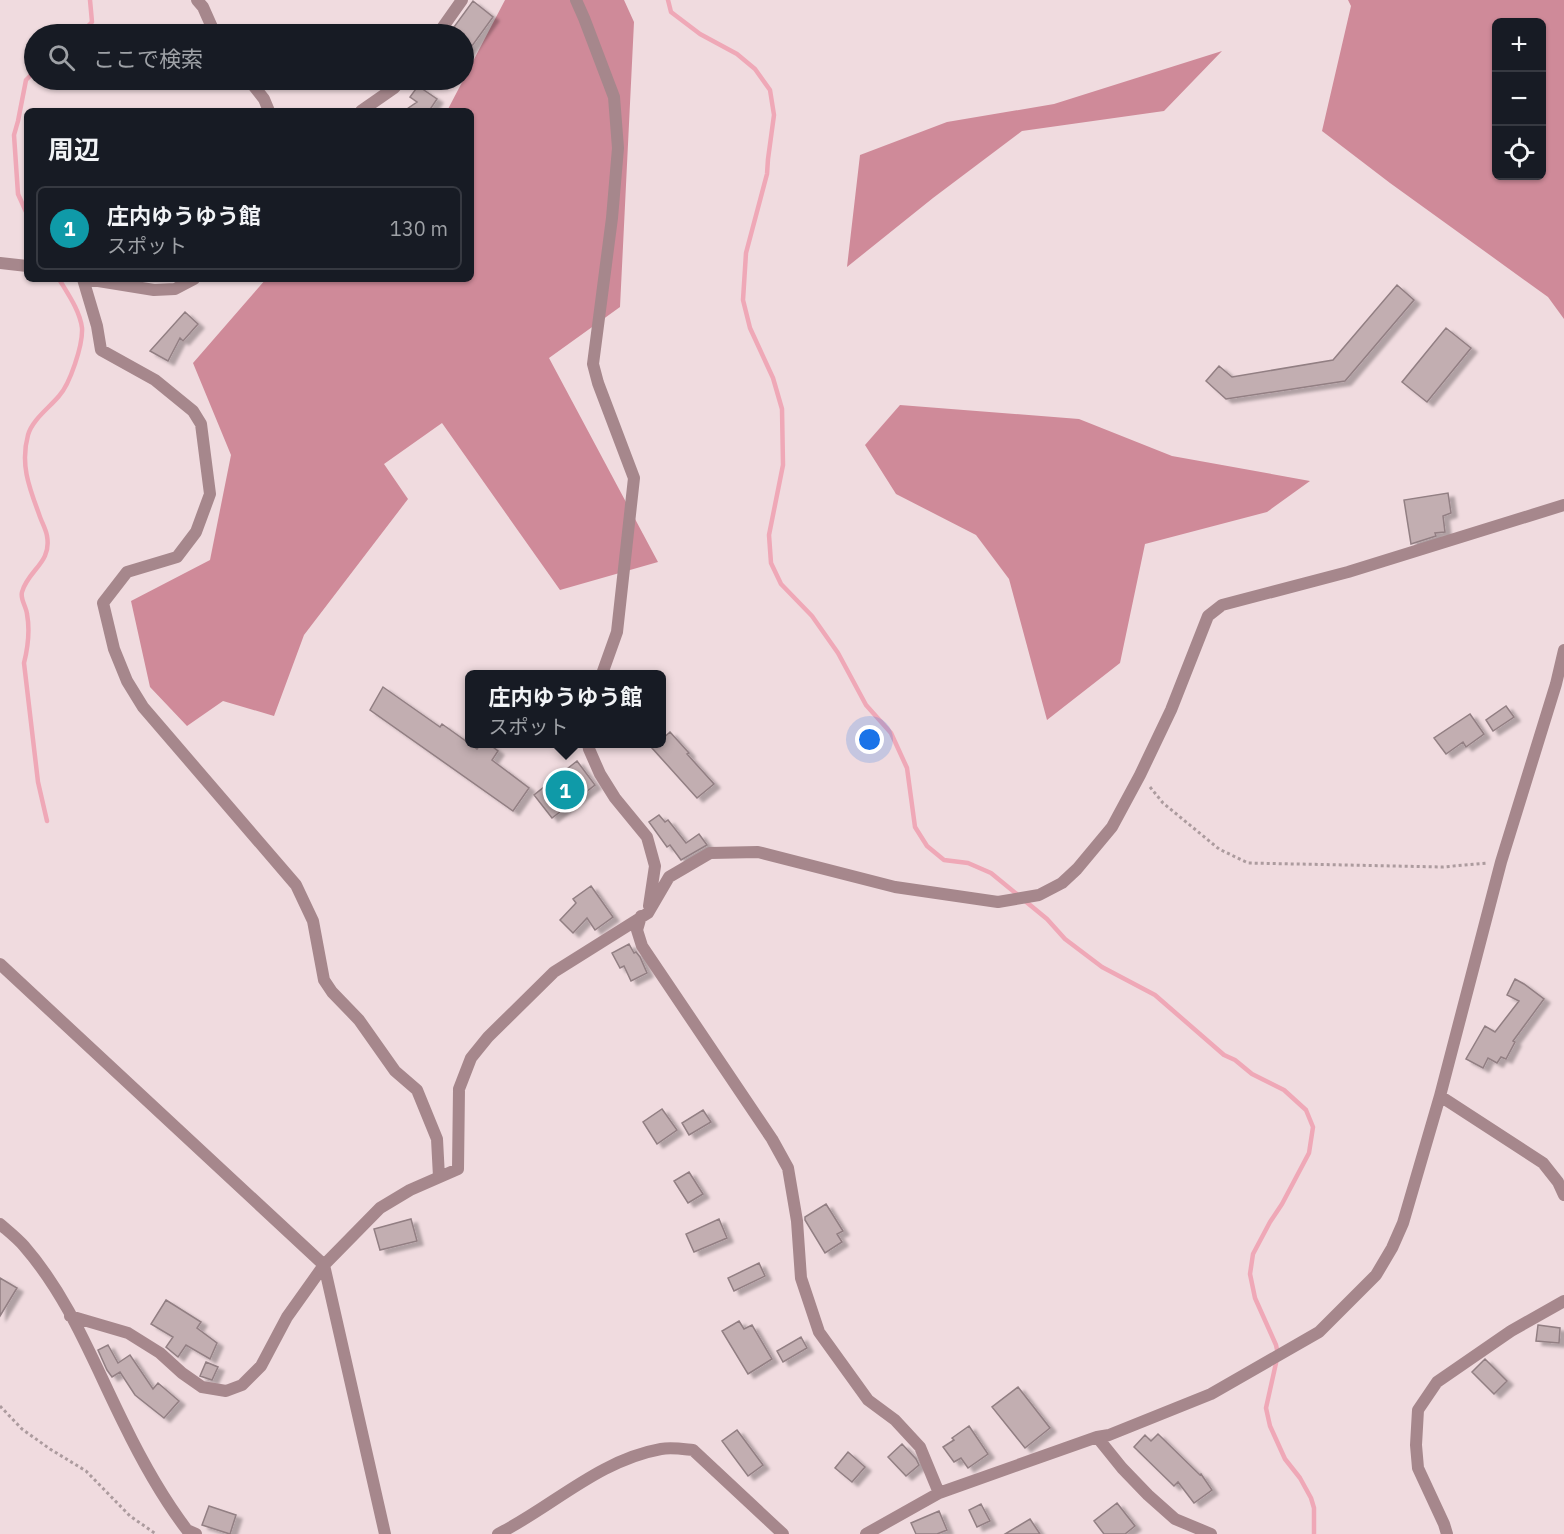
<!DOCTYPE html>
<html lang="ja">
<meta charset="utf-8">
<style>
body{margin:0;font-family:"IBM Plex Sans","Noto Sans JP",sans-serif;background:#242831;color:#f1f3f6}
.controls{position:absolute;right:18px;top:18px;display:grid;overflow:hidden;border-radius:9px;box-shadow:0 2px 4px #0004}
.controls button{width:54px;height:54px;display:grid;place-items:center;padding:0;border:0;border-bottom:2px solid #363941;background:#171b24;color:#f1f3f6;font:30px sans-serif}
.you{position:absolute;left:870px;top:740px;width:21px;height:21px;margin:-15px;border:4px solid #fff;border-radius:50%;background:#1a73e8;box-shadow:0 0 0 9px #1a73e833}
.badge{display:grid;place-items:center;width:39px;height:39px;border-radius:50%;background:#d24470;color:#fff;font-size:20px;font-weight:700}
.pin{position:absolute;translate:-50% -50%;border:3px solid #fff;box-shadow:0 2px 6px #0006}
.popup{position:absolute;left:465px;top:670px;width:201px;height:78px;box-sizing:border-box;display:grid;place-content:center;border-radius:9px;background:#171b24;filter:drop-shadow(0 2px 4px #0005);font-size:20px;white-space:nowrap;color:#9ea1a6}
.popup b{font-size:22px;color:#f1f3f6}
.popup::after{content:'';position:absolute;left:50%;top:100%;margin-left:-12px;border:12px solid transparent;border-top-color:#171b24}
.list{margin:0;padding:0;list-style:none}
h2{display:flex;justify-content:space-between;align-items:center;height:78px;margin:0;padding:0 24px;font-size:26px}
h2 small{font-size:20px;font-weight:400;color:#9ea1a6}
.list li{display:grid;grid-template-columns:39px 1fr auto;gap:18px;align-items:center;box-sizing:border-box;height:84px;margin:0 12px 12px;padding:0 12px;border:2px solid #363941;border-radius:9px}
.list b{display:block;font-size:22px;white-space:nowrap}
.list p{margin:0;font-size:20px;white-space:nowrap;color:#9ea1a6}
.list em{font-size:20px;font-style:normal;color:#9ea1a6}
.icon{flex:none;width:33px;height:33px;fill:none;stroke:currentColor;stroke-width:2;stroke-linecap:round;stroke-linejoin:round}
.map{position:relative;flex:none;width:1564px;height:1534px;overflow:hidden}
.search{position:absolute;background:#171b24;box-shadow:0 2px 4px #0004;left:24px;top:24px;width:450px;height:66px;display:flex;align-items:center;gap:15px;box-sizing:border-box;padding:0 21px;border-radius:33px;color:#9ea1a6;font-size:22px}
.panel{position:absolute;background:#171b24;box-shadow:0 2px 4px #0004;left:24px;top:108px;width:450px;height:174px;border-radius:9px}
.map>svg:first-child{display:block}
</style>
<div class="map">
<svg width="1564" height="1534" viewBox="0 0 1564 1534">
<defs>
<filter id="shadow"><feDropShadow dx="6" dy="4" stdDeviation="1.5" flood-color="#0004"/></filter>
</defs>
<rect width="100%" height="100%" fill="#f0dbdf"/>
<path fill="#cf8a99" fill-rule="evenodd" d="M 505,0 L 624,0 L 634,22 L 620,307 L 549,358 L 658,562 L 560,590 L 442,423 L 384,464 L 408,499 L 304,635 L 274,716 L 223,701 L 187,726 L 150,687 L 131,601 L 210,560 L 231,455 L 193,363 L 266,279 L 471,279 L 471,111 L 447,111 Z
M 1348,0 L 1564,0 L 1564,319 L 1548,297 L 1390,183 L 1322,131 L 1351,6 ZM 1542,22 L 1542,176 L 1496,176 L 1496,22 Z
M 1222,51 L 1164,111 L 1022,131 L 933,198 L 847,267 L 860,155 L 947,122 L 1054,104 Z
M 900,405 L 1079,419 L 1172,456 L 1310,481 L 1267,512 L 1145,544 L 1120,663 L 1047,720 L 1009,579 L 976,535 L 896,494 L 865,445 Z"/>
<g fill="none" stroke-linecap="round" stroke-linejoin="round">
<path stroke="#efa8b7" stroke-width="4.5" d="M 668,0 L 671,12 L 700,34 L 737,54 L 755,69 L 770,90 L 774,115 L 768,159 L 767,174 L 746,253 L 743,300 L 750,328 L 773,378 L 782,409 L 783,465 L 769,535 L 771,563 L 781,584 L 812,616 L 838,653 L 866,705 L 891,733 L 907,768 L 915,827 L 927,846 L 944,860 L 968,863 L 991,873 L 1047,919 L 1065,939 L 1102,967 L 1155,995 L 1224,1055 L 1235,1060 L 1252,1074 L 1284,1090 L 1306,1110 L 1313,1127 L 1309,1153 L 1282,1204 L 1270,1222 L 1253,1254 L 1250,1274 L 1255,1298 L 1276,1345 L 1278,1354 L 1266,1408 L 1270,1426 L 1285,1459 L 1300,1478 L 1311,1498 L 1314,1508 L 1314,1534
M 80,34 L 92,22 L 90,0
M 27,214 L 18,194 L 14,135 L 18,121 L 26,80 L 34,72
M 47,821 L 38,782 L 24,663 C 28,647 30,630 27,614 C 26,606 20,599 22,592 C 28,570 52,563 47,536 C 46,529 41,521 39,514 C 29,487 20,464 28,435 C 32,420 49,408 59,396 C 70,384 83,345 82,328 C 80,311 68,294 59,279"/>
</g>
<path fill="#c2aeb1" stroke="#927f83" stroke-width="1.5" filter="url(#shadow)" d="M 473,1 L 493,17 L 464,57 L 464,34 L 454,27 Z
M 418,86 L 437,99 L 429,111 L 404,111 L 417,102 L 410,97 Z
M 1397,285 L 1414,300 L 1345,381 L 1226,399 L 1206,381 L 1219,366 L 1232,377 L 1333,360 Z
M 185,312 L 198,324 L 183,341 L 180,338 L 168,361 L 150,351 Z
M 1446,328 L 1471,348 L 1427,402 L 1402,382 Z
M 1448,493 L 1451,513 L 1443,516 L 1445,532 L 1435,533 L 1436,536 L 1411,544 L 1404,500 Z
M 383,687 L 440,727 L 442,724 L 477,749 L 481,744 L 489,744 L 498,751 L 492,760 L 529,788 L 513,811 L 370,710 Z
M 1506,706 L 1514,717 L 1493,731 L 1486,720 Z
M 1470,714 L 1484,734 L 1466,747 L 1463,742 L 1446,754 L 1434,738 Z
M 670,732 L 689,753 L 687,754 L 714,784 L 697,798 L 652,748 L 657,744 L 661,744 L 661,740 Z
M 577,761 L 595,785 L 552,818 L 534,795 Z
M 659,815 L 665,822 L 668,820 L 686,843 L 699,834 L 707,845 L 681,860 L 670,845 L 667,847 L 649,822 Z
M 591,886 L 613,917 L 595,930 L 587,918 L 573,933 L 560,920 L 576,903 L 573,899 Z
M 629,944 L 634,953 L 636,952 L 640,957 L 647,973 L 631,981 L 624,966 L 620,968 L 612,953 Z
M 1515,979 L 1524,984 L 1544,999 L 1513,1041 L 1515,1042 L 1506,1059 L 1501,1057 L 1497,1063 L 1488,1058 L 1483,1068 L 1466,1059 L 1485,1026 L 1495,1032 L 1519,1001 L 1507,995 Z
M 662,1109 L 677,1130 L 657,1144 L 643,1122 Z
M 703,1110 L 711,1122 L 689,1135 L 682,1123 Z
M 689,1172 L 703,1194 L 688,1203 L 674,1181 Z
M 826,1204 L 843,1231 L 837,1234 L 842,1242 L 825,1253 L 805,1220 L 805,1217 Z
M 411,1219 L 417,1241 L 380,1250 L 374,1229 Z
M 719,1219 L 727,1238 L 694,1252 L 686,1234 Z
M 759,1263 L 765,1276 L 734,1291 L 728,1278 Z
M 0,1278 L 17,1288 L 0,1316 Z
M 166,1300 L 201,1322 L 197,1328 L 217,1343 L 210,1359 L 186,1345 L 178,1357 L 166,1347 L 173,1337 L 151,1324 Z
M 739,1321 L 744,1329 L 752,1325 L 772,1359 L 748,1374 L 722,1331 Z
M 1538,1325 L 1560,1328 L 1559,1343 L 1536,1341 Z
M 801,1337 L 807,1348 L 783,1362 L 777,1351 Z
M 108,1345 L 118,1363 L 130,1355 L 153,1389 L 158,1383 L 179,1401 L 164,1418 L 135,1395 L 120,1372 L 112,1377 L 107,1370 L 98,1350 Z
M 1485,1359 L 1507,1381 L 1494,1394 L 1472,1372 Z
M 206,1362 L 218,1367 L 212,1380 L 200,1376 Z
M 1018,1387 L 1050,1428 L 1025,1448 L 992,1407 Z
M 969,1426 L 988,1454 L 968,1468 L 961,1458 L 954,1462 L 943,1447 L 954,1440 L 952,1438 Z
M 737,1430 L 763,1465 L 748,1476 L 722,1441 Z
M 1158,1434 L 1200,1475 L 1201,1474 L 1212,1490 L 1194,1503 L 1178,1482 L 1174,1486 L 1134,1447 L 1145,1435 L 1151,1441 Z
M 902,1444 L 916,1459 L 919,1465 L 906,1476 L 888,1457 Z
M 848,1452 L 865,1467 L 852,1482 L 835,1468 Z
M 1117,1503 L 1135,1526 L 1125,1534 L 1104,1534 L 1094,1521 Z
M 981,1504 L 990,1521 L 977,1527 L 969,1510 Z
M 209,1506 L 236,1515 L 230,1534 L 202,1525 Z
M 939,1511 L 947,1530 L 937,1534 L 916,1534 L 911,1523 Z
M 1030,1519 L 1040,1534 L 1005,1534 Z"/>
<g fill="none" stroke-linecap="round" stroke-linejoin="round">
<path stroke="#ac9b9e" stroke-width="3" stroke-dasharray="3 3" stroke-linecap="butt" d="M 1150,787 L 1163,803 L 1219,849 L 1248,863 L 1443,867 L 1487,863
M 0,1406 L 22,1429 L 50,1449 L 86,1471 L 130,1516 L 156,1534"/>
<path stroke="#a6878c" stroke-width="12" d="M 197,0 L 203,7 L 215,34
M 576,0 L 584,18 L 614,97 L 618,148 L 612,218 L 593,364 L 598,383 L 634,478 L 617,632 L 602,674
M 438,34 L 462,0
M 249,80 L 264,99 L 269,111
M 361,111 L 394,88 L 401,80
M 0,263 L 27,266
M 83,279 L 97,326 L 101,350 L 155,380 L 193,411 L 201,424 L 210,494 L 196,532 L 177,557 L 127,572 L 103,603 L 114,649 L 127,681 L 143,707 L 296,885 L 313,921 L 324,980 L 332,992 L 359,1020 L 395,1071 L 417,1090 L 437,1139 L 439,1177
M 86,279 L 154,290 L 175,289 L 194,279
M 588,744 L 589,749 L 600,774 L 615,798 L 647,837 L 655,866 L 649,906
M 641,916 L 637,930 L 642,946 L 772,1139 L 788,1168 L 797,1221 L 801,1278 L 819,1332 L 868,1400 L 895,1420 L 920,1447 L 939,1493
M 0,964 L 324,1265 L 385,1534
M 1440,1096 L 1543,1163 L 1558,1182 L 1564,1195
M 0,1224 C 8,1231 17,1238 24,1246 C 70,1299 93,1362 124,1424 C 142,1461 162,1497 187,1530 L 196,1534
M 70,1316 L 128,1333 L 160,1353 L 182,1373 L 202,1387 L 226,1391 L 242,1385 L 261,1366 L 287,1317 L 324,1265 L 380,1208 L 410,1190 L 458,1169 L 459,1089 L 471,1058 L 488,1037 L 554,972 L 648,913 L 669,877 L 710,853 L 758,852 L 895,887 L 998,902 L 1039,895 L 1062,883 L 1077,869 L 1112,827 L 1140,775 L 1171,710 L 1208,616 L 1222,605 L 1348,572 L 1564,505
M 1097,1437 L 1122,1468 L 1148,1495 L 1175,1519 L 1211,1534
M 498,1534 C 552,1507 599,1460 661,1449 C 671,1447 683,1449 693,1450 L 783,1534
M 866,1534 L 939,1493 L 1097,1437 L 1109,1435 L 1211,1394 L 1319,1332 L 1376,1275 L 1392,1248 L 1403,1223 L 1440,1096 L 1501,862 L 1556,684 L 1564,650
M 1447,1534 L 1444,1524 L 1418,1468 L 1416,1445 L 1418,1410 L 1437,1382 L 1511,1331 L 1564,1301"/>
</g>
</svg>
<div class="controls">
<button>+</button>
<button>−</button>
<button><svg class="icon" aria-label="locate" viewBox="0 0 24 24"><circle cx="12" cy="12" r="6"/><path d="M12 2v4M12 18v4M2 12h4M18 12h4"/></svg></button>
</div>
<div class="you"></div>
<div class="pin badge" style="left:565px;top:790px;background:#0f9aa8">1</div>
<div class="popup"><b>庄内ゆうゆう館</b>スポット</div>
<div class="search"><svg class="icon" aria-label="search" viewBox="0 0 24 24"><circle cx="10" cy="10" r="6"/><path d="M15 15l6 6"/></svg>ここで検索</div>
<section class="panel">
<h2>周辺<small></small></h2>
<ul class="list">
<li><span class="badge" style="background:#0f9aa8">1</span><div><b>庄内ゆうゆう館</b><p>スポット</p></div><em>130 m</em></li>
</ul>
</section>
</div>
